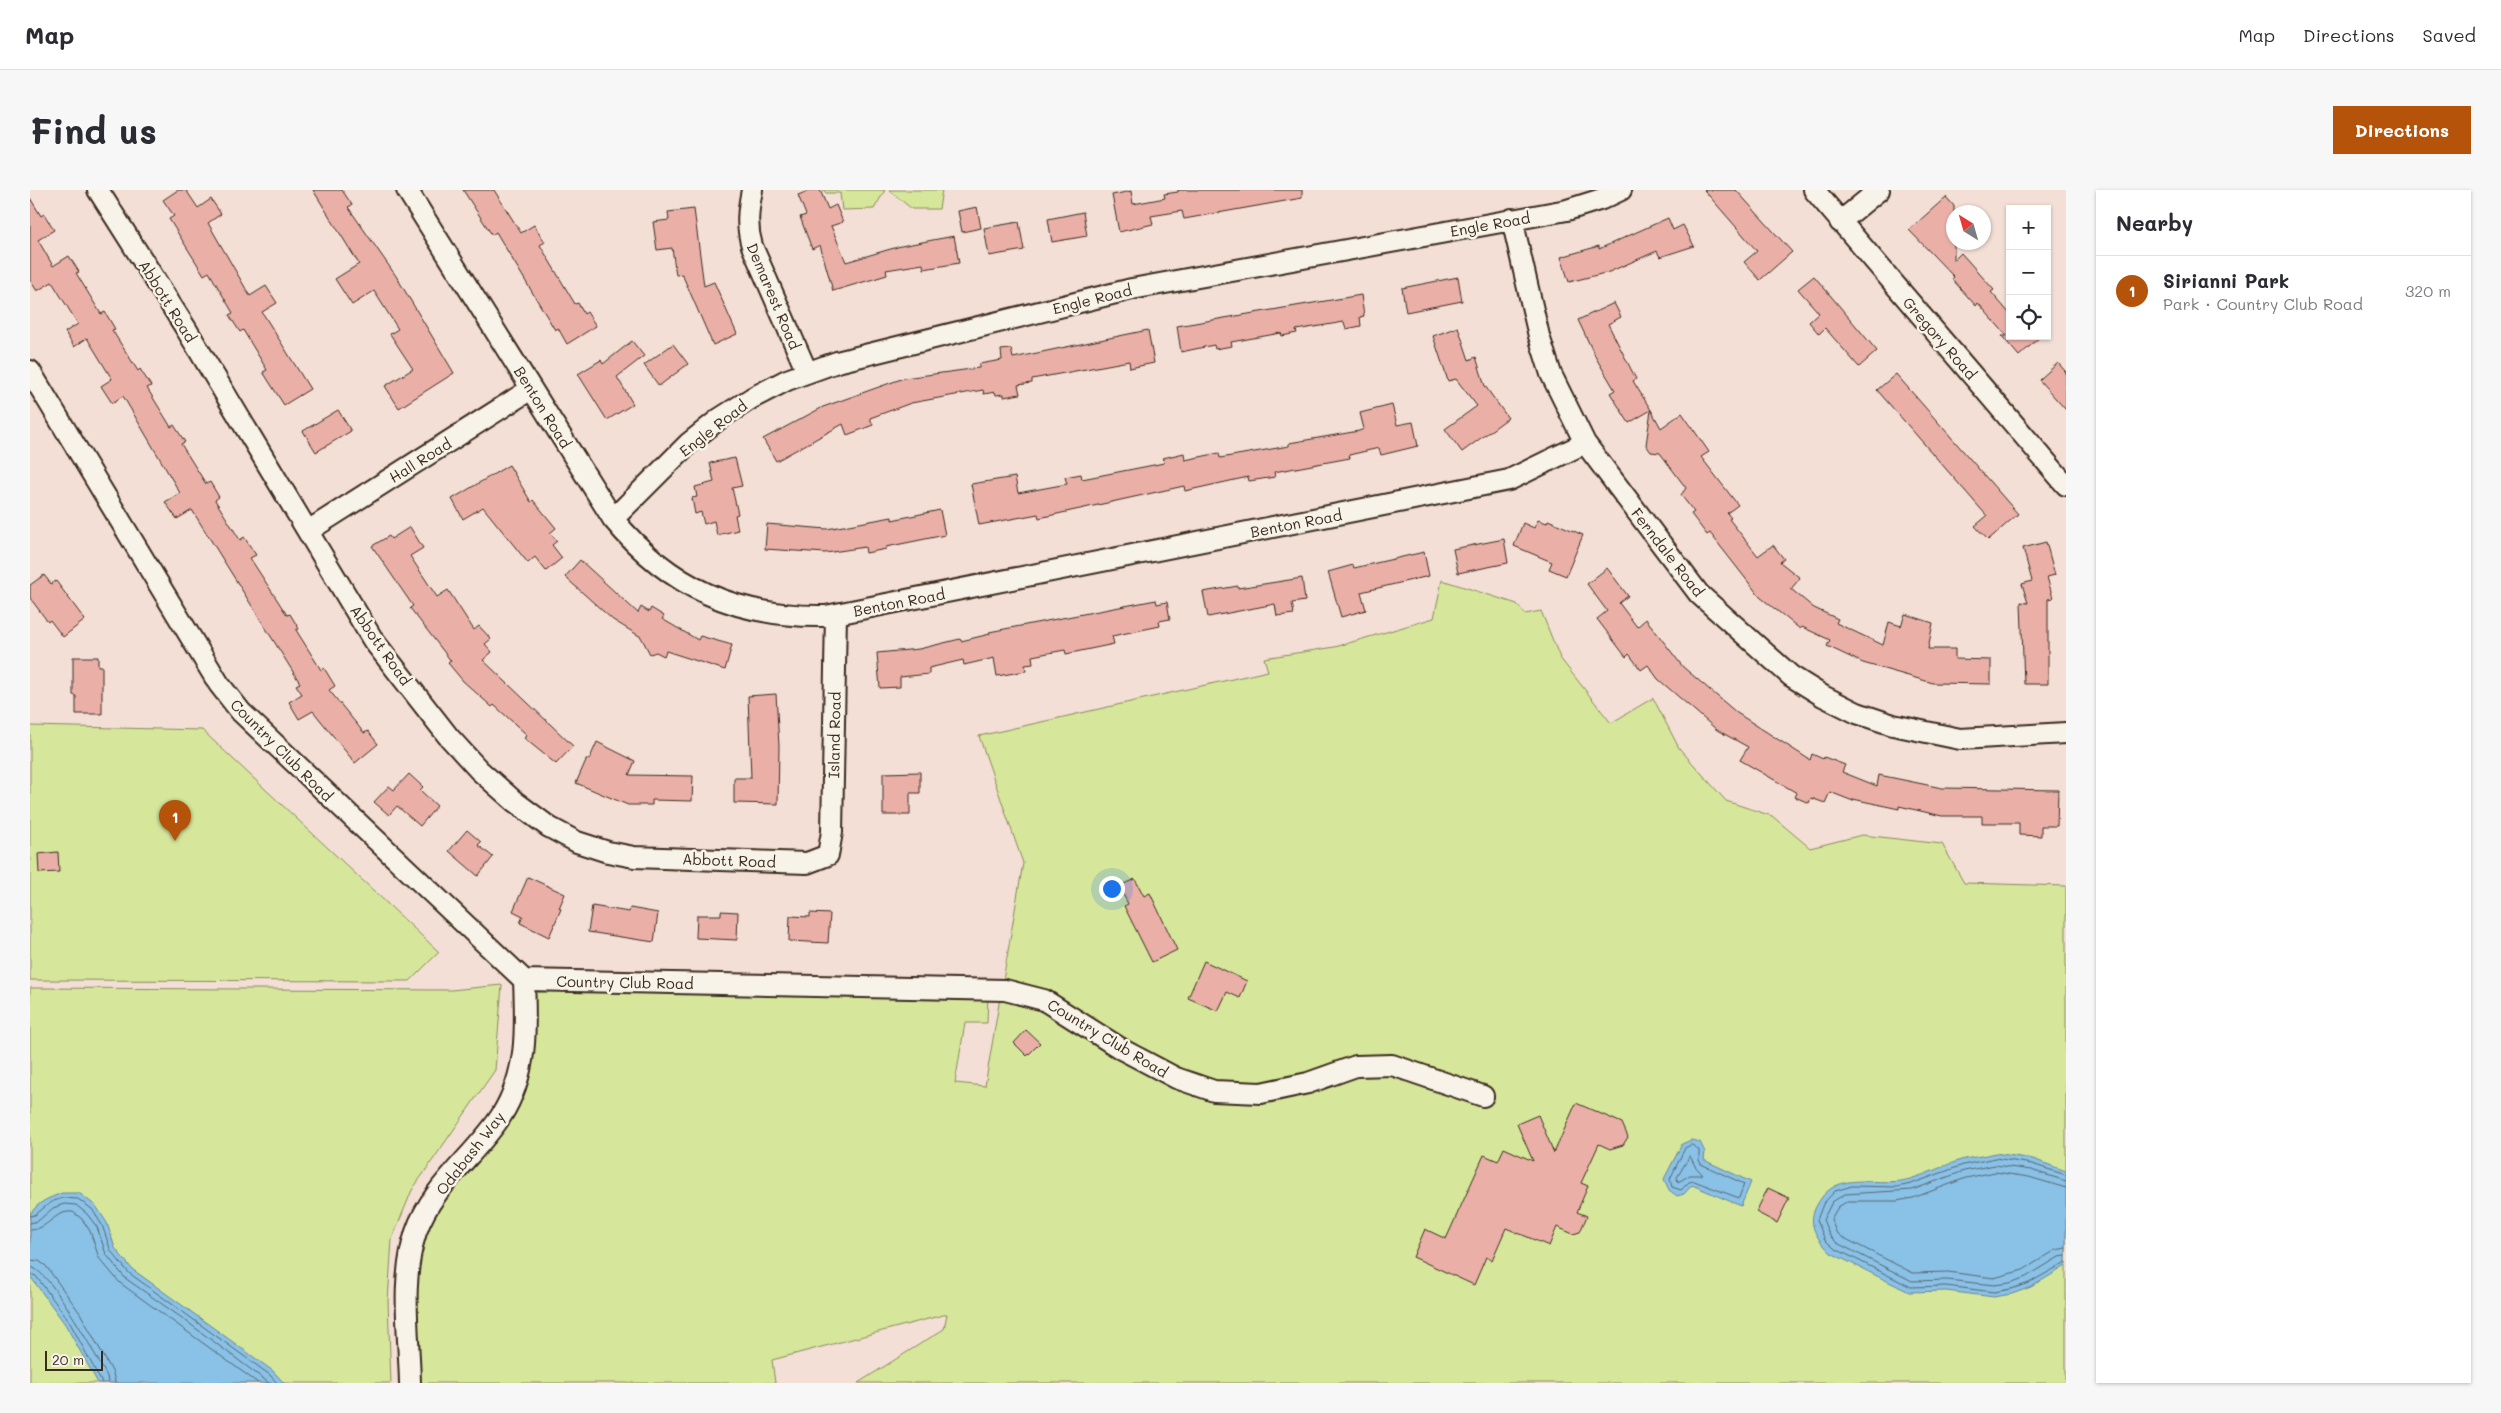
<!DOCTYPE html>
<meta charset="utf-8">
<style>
body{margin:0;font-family:Mali,sans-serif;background:#f7f7f7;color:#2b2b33}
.controls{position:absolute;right:15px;top:15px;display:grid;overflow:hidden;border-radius:0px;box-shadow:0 1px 4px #0004}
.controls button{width:45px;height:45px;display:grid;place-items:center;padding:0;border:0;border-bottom:1px solid #e1e1e2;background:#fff;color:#2b2b33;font:25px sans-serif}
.compass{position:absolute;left:1916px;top:15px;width:45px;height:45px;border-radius:50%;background:#fff;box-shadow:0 1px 4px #0004;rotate:323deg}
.scale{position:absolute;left:15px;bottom:12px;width:58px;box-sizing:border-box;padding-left:5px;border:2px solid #3b2a1e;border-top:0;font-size:14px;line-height:18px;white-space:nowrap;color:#3b2a1e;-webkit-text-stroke:4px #f7f3e8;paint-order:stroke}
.you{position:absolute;left:1081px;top:698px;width:18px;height:18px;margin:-12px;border:4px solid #fff;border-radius:50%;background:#1a73e8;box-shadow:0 0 0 8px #1a73e833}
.badge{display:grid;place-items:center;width:32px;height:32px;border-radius:50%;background:#b45309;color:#fff;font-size:16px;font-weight:700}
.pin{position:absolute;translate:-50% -41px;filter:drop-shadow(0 1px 2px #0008)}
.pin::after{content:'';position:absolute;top:26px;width:18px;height:15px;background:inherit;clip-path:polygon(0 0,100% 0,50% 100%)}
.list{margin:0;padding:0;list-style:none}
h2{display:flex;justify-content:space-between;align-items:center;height:65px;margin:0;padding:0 20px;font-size:21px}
h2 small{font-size:16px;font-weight:400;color:#7c7c81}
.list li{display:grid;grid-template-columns:32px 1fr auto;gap:15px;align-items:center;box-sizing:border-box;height:70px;padding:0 20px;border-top:1px solid #e1e1e2}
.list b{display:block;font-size:19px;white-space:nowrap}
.list p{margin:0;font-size:16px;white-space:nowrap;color:#7c7c81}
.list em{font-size:16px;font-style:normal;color:#7c7c81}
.icon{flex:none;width:28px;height:28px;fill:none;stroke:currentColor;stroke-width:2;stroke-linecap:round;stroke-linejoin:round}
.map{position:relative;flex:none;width:2036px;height:1193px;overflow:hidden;border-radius:0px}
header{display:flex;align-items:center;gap:30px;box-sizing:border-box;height:70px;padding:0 25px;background:#fff;border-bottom:1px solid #e1e1e2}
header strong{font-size:24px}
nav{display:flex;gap:28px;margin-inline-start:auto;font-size:18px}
.intro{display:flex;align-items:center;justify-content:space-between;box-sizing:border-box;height:120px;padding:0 30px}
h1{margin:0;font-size:35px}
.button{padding:12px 22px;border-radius:0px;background:#b45309;color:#fff;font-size:18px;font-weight:700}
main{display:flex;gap:30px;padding:0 30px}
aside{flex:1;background:#fff;border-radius:0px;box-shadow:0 1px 4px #0004}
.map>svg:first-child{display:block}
</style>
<header>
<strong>Map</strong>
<nav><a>Map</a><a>Directions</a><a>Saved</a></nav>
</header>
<div class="intro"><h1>Find us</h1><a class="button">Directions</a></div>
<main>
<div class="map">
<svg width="2036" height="1193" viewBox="0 0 2036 1193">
<rect width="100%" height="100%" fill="#f3dfd5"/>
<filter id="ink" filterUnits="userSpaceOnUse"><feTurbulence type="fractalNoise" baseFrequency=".02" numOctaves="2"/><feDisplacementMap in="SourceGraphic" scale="10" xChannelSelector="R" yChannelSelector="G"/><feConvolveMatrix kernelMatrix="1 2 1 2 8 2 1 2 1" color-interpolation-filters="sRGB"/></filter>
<g filter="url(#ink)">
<path fill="#d6e79b" stroke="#88885c" d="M 793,0 L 855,0 L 844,19 L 812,20 L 810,3 L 796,3 Z
M 859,0 L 912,0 L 909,19 L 882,19 Z
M 1412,390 L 1487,414 L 1495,424 L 1511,421 L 1530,468 L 1581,533 L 1623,508 L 1649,558 L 1696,611 L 1742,626 L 1780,658 L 1832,645 L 1912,654 L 1934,693 L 2036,696 L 2036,1193 L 828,1193 L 914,1139 L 917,1124 L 742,1170 L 745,1193 L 380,1193 L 387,1042 L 487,893 L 494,790 L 958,804 L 957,833 L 935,833 L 925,893 L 955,896 L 993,673 L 949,546 L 1238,481 L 1234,468 L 1305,457 L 1404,428 Z
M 0,536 L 172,540 L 409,762 L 380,791 L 0,790 Z
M 472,795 L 465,880 L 382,1000 L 362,1049 L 358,1111 L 361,1193 L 0,1193 L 0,798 L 421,800 Z"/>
<path fill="#89c1e7" stroke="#6a8597" d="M 1661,950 L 1670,952 L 1675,962 L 1674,970 L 1721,992 L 1711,1016 L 1662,995 L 1654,1004 L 1647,1006 L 1639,1000 L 1634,989 L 1652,954 Z
M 1965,963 L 2003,969 L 2036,981 L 2036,1076 L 2001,1097 L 1982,1104 L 1964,1107 L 1916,1101 L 1879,1102 L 1801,1063 C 1789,1051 1777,1036 1785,1019 C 1805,975 1844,999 1880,989 C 1898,984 1914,975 1931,970 C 1942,967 1954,966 1965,963 Z
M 32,1003 L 49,1003 L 66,1016 L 77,1033 L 85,1058 L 102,1079 L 243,1181 L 254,1193 L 68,1193 L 35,1134 L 0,1086 L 0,1025 C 7,1012 19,1008 32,1003 Z"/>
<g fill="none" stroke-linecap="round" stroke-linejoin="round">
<path stroke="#5a666e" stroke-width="1" d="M 1662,955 L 1669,960 L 1669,970 L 1671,974 L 1714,994 L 1709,1008 L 1664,991 L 1659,992 L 1651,1000 L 1642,997 L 1640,989 L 1655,958 Z
M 1660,966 L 1665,976 L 1673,985 L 1660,985 L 1648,992 L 1647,988 Z
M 2036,985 L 2002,974 L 1965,968 L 1933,975 L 1881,994 L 1867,997 L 1822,996 L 1805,1001 L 1793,1014 L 1787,1030 L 1795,1050 L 1804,1058 L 1881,1097 L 1916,1096 L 1964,1102 L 1981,1099 L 1999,1093 L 2036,1072
M 2036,991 L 2001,980 L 1965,975 L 1934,981 L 1882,1000 L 1815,1004 L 1802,1012 L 1793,1030 L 1800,1046 L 1807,1053 L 1882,1091 L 1917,1090 L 1964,1095 L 1980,1093 L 1996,1087 L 2029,1067 L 2036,1066
M 2036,998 L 1999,987 L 1965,982 L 1936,988 L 1883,1008 L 1867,1011 L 1818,1011 L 1808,1017 L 1801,1029 L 1806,1042 L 1812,1047 L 1883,1083 L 1918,1082 L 1964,1088 L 1993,1080 L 2026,1060 L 2036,1058
M 0,1026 L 5,1025 L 21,1012 L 33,1008 L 48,1009 L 62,1019 L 72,1035 L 81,1061 L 99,1083 L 240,1185 L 247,1193
M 0,1033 L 8,1031 L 23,1018 L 34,1014 L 46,1015 L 57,1024 L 67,1037 L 76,1064 L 95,1088 L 152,1128 L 239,1193
M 0,1040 C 18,1040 24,1020 43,1022 L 52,1029 L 60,1041 L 69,1068 L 90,1093 L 228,1193
M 0,1070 L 9,1071 L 16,1076 L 50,1123 L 83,1183 L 85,1193
M 0,1077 C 20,1078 66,1167 77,1186 L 78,1193
M 0,1084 L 6,1086 L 39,1131 L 72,1193"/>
</g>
<path fill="#eab0a8" stroke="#3b2a1e" d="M 148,0 L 156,0 L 168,18 L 181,9 L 191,24 L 178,33 L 220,106 L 236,96 L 247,113 L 232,122 L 280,199 L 254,215 L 233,182 L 237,180 L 213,140 L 210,142 L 199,125 L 203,123 L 179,82 L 174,85 L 139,29 L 144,26 L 133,10 Z
M 283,0 L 312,0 L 322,15 L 318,17 L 366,86 L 424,183 L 369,218 L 355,196 L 383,179 L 360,144 L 368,139 L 344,101 L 322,115 L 305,89 L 329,74 Z
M 433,0 L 464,0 L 491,43 L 504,35 L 515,52 L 510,55 L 545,114 L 548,113 L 554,124 L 557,122 L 566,136 L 537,154 L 528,138 L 525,140 L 466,42 L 462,45 Z
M 781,0 L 790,0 L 798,19 L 806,15 L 813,32 L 801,36 L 816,72 L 871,56 L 924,46 L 929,73 L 894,79 L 893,74 L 856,80 L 857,85 L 803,101 L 790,55 L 782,59 L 770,27 L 776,25 L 768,5 Z
M 1148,0 L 1272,0 L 1272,8 L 1154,29 L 1152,21 L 1121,26 L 1123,34 L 1089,42 L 1082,5 L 1101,1 L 1103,14 L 1135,8 L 1134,4 L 1148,2 Z
M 1674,0 L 1706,0 L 1762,62 L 1730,90 L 1714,72 L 1727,61 Z
M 1916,7 L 1924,16 L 1924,70 L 1931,63 L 1964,100 L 1961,102 L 1980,124 L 1980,146 L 2011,146 L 1989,166 L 1972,146 L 1977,146 L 1948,113 L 1946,116 L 1922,89 L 1924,87 L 1879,40 Z
M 0,8 L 11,26 L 14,24 L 24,40 L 8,50 L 23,76 L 39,66 L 49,82 L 46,83 L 71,124 L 75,122 L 85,139 L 82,140 L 108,181 L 110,179 L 121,196 L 117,198 L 141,237 L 144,235 L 155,252 L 151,254 L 176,294 L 180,292 L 189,307 L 185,310 L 210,350 L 214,347 L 226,365 L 220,368 L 257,425 L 260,424 L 269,439 L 266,440 L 291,480 L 294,478 L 305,496 L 299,500 L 334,543 L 338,541 L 348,554 L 325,573 L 283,521 L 269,529 L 259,512 L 272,504 L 266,495 L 270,493 L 162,320 L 147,329 L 135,312 L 150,303 L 93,206 L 82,213 L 71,196 L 82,189 L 57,148 L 44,157 L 35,142 L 48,134 L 22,92 L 7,101 L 0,90 Z
M 947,17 L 951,38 L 932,42 L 928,21 Z
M 664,19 L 674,96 L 684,92 L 707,144 L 683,155 L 652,84 L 646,85 L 642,58 L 627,60 L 623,32 L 639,30 L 638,22 Z
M 1053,22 L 1057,46 L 1022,52 L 1018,29 Z
M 1638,28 L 1643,40 L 1653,35 L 1664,56 L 1630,67 L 1627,61 L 1579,82 L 1539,92 L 1531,67 L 1569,56 L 1569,59 Z
M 989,32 L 994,60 L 959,66 L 954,38 Z
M 1784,86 L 1847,161 L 1829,177 L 1795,138 L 1789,144 L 1779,132 L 1789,123 L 1768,99 Z
M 1428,87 L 1432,111 L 1376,122 L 1372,98 Z
M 1331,105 L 1334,126 L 1330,127 L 1331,136 L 1316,139 L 1314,132 L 1266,140 L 1267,143 L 1252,146 L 1251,143 L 1201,152 L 1202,156 L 1185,159 L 1184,155 L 1151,162 L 1147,136 Z
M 1584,113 L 1591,127 L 1578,134 L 1606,189 L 1603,191 L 1621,220 L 1599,233 L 1580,203 L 1585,200 L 1566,168 L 1548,130 Z
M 1428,137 L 1439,170 L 1446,167 L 1455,196 L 1478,228 L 1432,262 L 1415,239 L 1447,216 L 1426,189 L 1418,191 L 1403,146 Z
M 1118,140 L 1124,173 L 1100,178 L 1099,171 L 1002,189 L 1002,193 L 988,195 L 990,204 L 974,207 L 974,204 L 966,205 L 965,202 L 954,204 L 953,200 L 881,213 L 840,228 L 843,235 L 817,245 L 813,234 L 746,271 L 733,249 L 793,217 L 874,188 L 949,178 L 949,174 L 972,170 L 971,160 L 981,159 L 983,168 Z
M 602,151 L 614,166 L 587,187 L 603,214 L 577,230 L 548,184 L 571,170 L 573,174 Z
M 643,154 L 658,174 L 629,196 L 614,175 Z
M 2028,173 L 2036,182 L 2036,220 L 2009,190 Z
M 1866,184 L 1988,324 L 1958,350 L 1945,336 L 1957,326 L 1847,200 Z
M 1362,215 L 1367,235 L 1383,232 L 1388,256 L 1351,265 L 1349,258 L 1319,265 L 1320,268 L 1244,282 L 1245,287 L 1219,291 L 1218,287 L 1155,301 L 1154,296 L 1009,328 L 1008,324 L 949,335 L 941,294 L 985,287 L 988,303 L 1037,294 L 1035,287 L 1051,284 L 1052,289 L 1134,273 L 1133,268 L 1154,263 L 1155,270 L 1189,263 L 1190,268 L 1259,256 L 1259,253 L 1329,241 L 1334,239 L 1330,223 Z
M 308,220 L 321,241 L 286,262 L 273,241 Z
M 1621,220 L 1631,238 L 1652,223 L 1679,262 L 1671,267 L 1708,315 L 1697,323 L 1701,328 L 1699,329 L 1728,366 L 1743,355 L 1754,369 L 1750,372 L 1770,388 L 1761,399 L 1784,418 L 1808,429 L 1806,433 L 1853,455 L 1859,432 L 1871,436 L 1875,424 L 1903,433 L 1898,459 L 1925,459 L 1925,469 L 1961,470 L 1961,494 L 1903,493 L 1833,473 L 1797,456 L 1800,450 L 1772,437 L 1770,439 L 1730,407 L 1680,343 L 1677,345 L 1661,324 L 1664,322 L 1651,305 L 1656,298 L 1630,263 L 1621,262 L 1616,255 Z
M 705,268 L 712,296 L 702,298 L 708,324 L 705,325 L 708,340 L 687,345 L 684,331 L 674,334 L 671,322 L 665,324 L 662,308 L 667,307 L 665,297 L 684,292 L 680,273 Z
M 479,275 L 501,312 L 503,310 L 526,338 L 520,343 L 527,351 L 522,355 L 532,368 L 516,381 L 505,367 L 498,373 L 453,317 L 433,329 L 422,309 Z
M 910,320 L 915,345 L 856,357 L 856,359 L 836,363 L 835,357 L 796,363 L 735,359 L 737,334 L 797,339 L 862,327 L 862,330 Z
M 1508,330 L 1517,333 L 1518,330 L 1553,345 L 1536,386 L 1519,379 L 1522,372 L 1484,356 L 1493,333 L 1504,338 Z
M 380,337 L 393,358 L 380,366 L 407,407 L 418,400 L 444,440 L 449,436 L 461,449 L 455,454 L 462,462 L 453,470 L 543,556 L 526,574 L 494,548 L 497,545 L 464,515 L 462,517 L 433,491 L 418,473 L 421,471 L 380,418 L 383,416 L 342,356 L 359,346 L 361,349 Z
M 1474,349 L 1478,373 L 1428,383 L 1423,359 Z
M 2016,352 L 2025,385 L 2017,387 L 2023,408 L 2018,409 L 2018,494 L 1994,494 L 1991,412 L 1998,413 L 1992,394 L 2002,391 L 1993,358 Z
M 1394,362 L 1399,386 L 1331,402 L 1336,420 L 1311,427 L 1298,382 L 1323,375 L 1324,378 Z
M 550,370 L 608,423 L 611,417 L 619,422 L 621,418 L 634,426 L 632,429 L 668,450 L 670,446 L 702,455 L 695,480 L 636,461 L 634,466 L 626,462 L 620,464 L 611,447 L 583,430 L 535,387 Z
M 1577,378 L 1598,406 L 1589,413 L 1607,437 L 1616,429 L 1653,477 L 1707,523 L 1780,570 L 1782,564 L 1793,569 L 1794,567 L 1815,575 L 1812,582 L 1847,596 L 1849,585 L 1912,598 L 2028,600 L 2027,636 L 2011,636 L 2011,646 L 1989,645 L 1989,633 L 1952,633 L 1952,626 L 1912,626 L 1869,616 L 1869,619 L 1823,609 L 1823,611 L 1800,602 L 1795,613 L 1781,608 L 1779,613 L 1765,607 L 1767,603 L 1710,570 L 1718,557 L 1687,540 L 1628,489 L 1618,475 L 1611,480 L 1599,464 L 1596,467 L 1567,429 L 1577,421 L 1557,394 Z
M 14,385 L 21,394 L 26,391 L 55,430 L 33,447 L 20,430 L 18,432 L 0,408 L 0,395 Z
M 1272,388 L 1275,411 L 1262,413 L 1264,424 L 1247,426 L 1245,414 L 1178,427 L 1173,402 L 1208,396 L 1208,398 Z
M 1126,410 L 1127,414 L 1137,412 L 1140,429 L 1129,431 L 1130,436 L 1082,446 L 1084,454 L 1036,464 L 1035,460 L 1002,466 L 1003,474 L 995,475 L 996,481 L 967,486 L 964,468 L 934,475 L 933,470 L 899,478 L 899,484 L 870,487 L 870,497 L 850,498 L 847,463 L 889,459 L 930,449 L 931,451 L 960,444 L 959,442 Z
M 43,467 L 68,467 L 68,476 L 72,476 L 72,524 L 46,524 L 46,506 L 43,505 Z
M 746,504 L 749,556 L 748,614 L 704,613 L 704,588 L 721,588 L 718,506 Z
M 567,552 L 605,571 L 599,585 L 663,586 L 662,611 L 622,610 L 622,615 L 598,615 L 546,593 L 557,568 L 559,570 Z
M 890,582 L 890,603 L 880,603 L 880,625 L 853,625 L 853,583 Z
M 379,584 L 393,597 L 390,600 L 407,616 L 390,636 L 367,616 L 359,625 L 344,612 L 359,596 L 364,600 Z
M 437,640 L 451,652 L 448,655 L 463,667 L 448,686 L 419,661 Z
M 28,662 L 29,682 L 9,683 L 8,664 Z
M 498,687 L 535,704 L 529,718 L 531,719 L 519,747 L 490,733 L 493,726 L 483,721 Z
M 1105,689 L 1114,706 L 1120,703 L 1147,760 L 1122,772 L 1094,716 L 1098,714 L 1089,696 Z
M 562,716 L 599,722 L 600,718 L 628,723 L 624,752 L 558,742 Z
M 691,721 L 708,722 L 707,750 L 666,748 L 667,725 L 691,725 Z
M 780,723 L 800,724 L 798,753 L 759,751 L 760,726 L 780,727 Z
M 1174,771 L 1217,791 L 1210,808 L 1197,802 L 1188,821 L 1158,808 Z
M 996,840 L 1010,853 L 997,866 L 984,853 Z
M 1546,913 L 1592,933 L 1598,947 L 1593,955 L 1580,959 L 1569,954 L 1551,993 L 1558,996 L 1547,1022 L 1557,1026 L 1550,1042 L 1543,1044 L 1527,1037 L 1519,1056 L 1476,1038 L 1462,1070 L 1456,1067 L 1444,1095 L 1383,1067 L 1395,1039 L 1416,1049 L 1454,965 L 1468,971 L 1474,958 L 1503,971 L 1487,934 L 1508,925 L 1524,963 Z
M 1738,998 L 1759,1008 L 1747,1033 L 1726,1022 Z"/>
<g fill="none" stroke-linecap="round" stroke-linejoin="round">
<defs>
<path id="minor" d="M 68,0 L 155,137 L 343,450 L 418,546 L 449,580 L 484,611 L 519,637 L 547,652 L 578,662 L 604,667 L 777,673 L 798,665 L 802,642 L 806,424
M 377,0 L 583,329 C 639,397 707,428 796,426 L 1479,290 L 1555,253
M 722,0 C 718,20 716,36 722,56 L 777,182
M 1784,0 L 2036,295
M 1482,29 L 1509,146 L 1521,184 L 1555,253 L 1669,404 L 1761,486 L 1793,506 L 1827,523 L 1863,535 L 1930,549 L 2036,543
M 1810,32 L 1849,0
M 0,181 L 189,494 L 211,522 L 494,790 L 975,800 L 1014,810 L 1093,860 L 1146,888 L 1184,901 L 1231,903 L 1278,893 L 1326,876 L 1362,875 L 1453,906
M 583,329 L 659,253 L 689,229 L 722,208 L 757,190 L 807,172 L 1102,99 L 1537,20 L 1572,9 L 1591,0
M 278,341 L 501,199
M 380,1193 C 379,1143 370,1091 386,1042 C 402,995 445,966 471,926 C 498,883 496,839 494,790"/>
</defs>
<use href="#minor" stroke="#3b2a1e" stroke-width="24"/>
<use href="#minor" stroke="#f7f3e8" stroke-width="20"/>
</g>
</g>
<g text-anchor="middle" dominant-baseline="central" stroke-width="5" stroke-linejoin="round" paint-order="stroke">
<g font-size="15" fill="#3b2a1e" stroke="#f7f3e8">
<text transform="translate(1460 34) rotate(-10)">Engle Road</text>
<text transform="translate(744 106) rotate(67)">Demarest Road</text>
<text transform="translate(1062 109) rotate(-14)">Engle Road</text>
<text transform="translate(138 111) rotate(58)">Abbott Road</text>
<text transform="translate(1910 148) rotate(49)">Gregory Road</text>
<text transform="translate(513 217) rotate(58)">Benton Road</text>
<text transform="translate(683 238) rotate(-38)">Engle Road</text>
<text transform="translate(390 270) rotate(-32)">Hall Road</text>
<text transform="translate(1266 333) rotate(-11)">Benton Road</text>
<text transform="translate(1638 362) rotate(52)">Ferndale Road</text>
<text transform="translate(869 412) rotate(-11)">Benton Road</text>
<text transform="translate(351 455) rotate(55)">Abbott Road</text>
<text transform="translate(804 545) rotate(-89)">Island Road</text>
<text transform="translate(252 560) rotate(45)">Country Club Road</text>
<text transform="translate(699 670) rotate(2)">Abbott Road</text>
<text transform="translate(595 792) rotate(1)">Country Club Road</text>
<text transform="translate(1078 848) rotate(31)">Country Club Road</text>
<text transform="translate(440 963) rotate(-52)">Odabash Way</text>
</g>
</g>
</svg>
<div class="controls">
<button>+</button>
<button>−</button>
<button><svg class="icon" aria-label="locate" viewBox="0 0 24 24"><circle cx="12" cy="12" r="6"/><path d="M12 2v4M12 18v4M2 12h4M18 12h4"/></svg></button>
</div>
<svg class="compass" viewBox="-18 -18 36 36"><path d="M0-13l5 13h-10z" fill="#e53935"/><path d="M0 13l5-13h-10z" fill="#7c7c81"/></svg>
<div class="scale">20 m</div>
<div class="you"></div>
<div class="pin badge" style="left:145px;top:651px">1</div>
</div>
<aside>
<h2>Nearby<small></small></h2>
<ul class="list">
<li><span class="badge">1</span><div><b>Sirianni Park</b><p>Park · Country Club Road</p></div><em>320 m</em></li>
</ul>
</aside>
</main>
